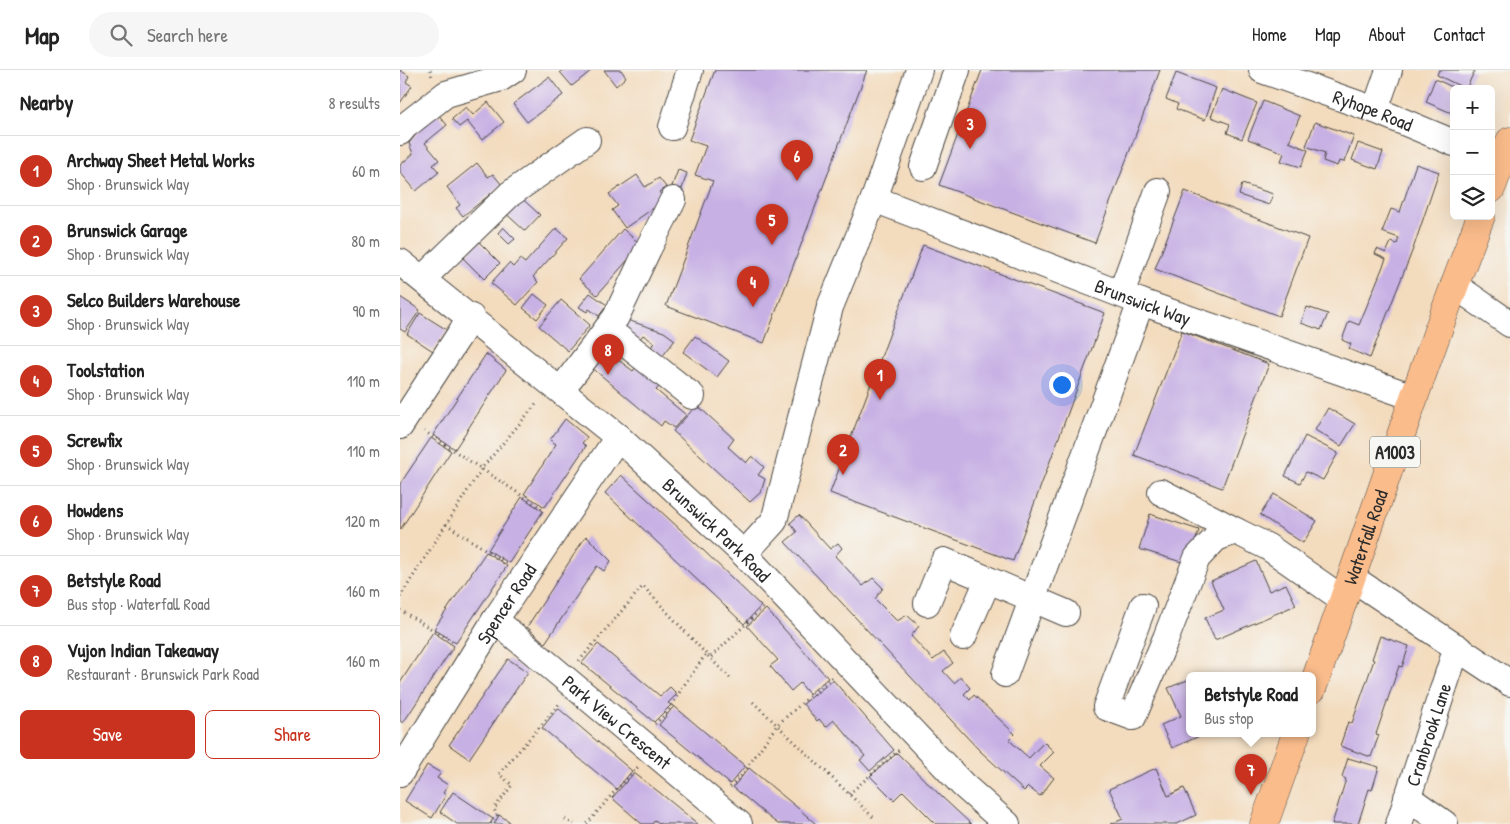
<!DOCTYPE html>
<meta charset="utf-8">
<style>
body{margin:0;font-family:"Patrick Hand",sans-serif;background:#f6f6f6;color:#222}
.controls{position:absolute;right:15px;top:15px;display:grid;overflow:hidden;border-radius:8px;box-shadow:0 5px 20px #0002}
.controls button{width:45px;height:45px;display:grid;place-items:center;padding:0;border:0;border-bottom:1px solid #e0e0e0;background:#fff;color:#222;font:25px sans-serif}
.you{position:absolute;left:661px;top:314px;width:18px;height:18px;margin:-12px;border:4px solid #fff;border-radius:50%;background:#1a73e8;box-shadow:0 0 0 8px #1a73e833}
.badge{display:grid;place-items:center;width:32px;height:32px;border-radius:50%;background:#c8321e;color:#fff;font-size:16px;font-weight:700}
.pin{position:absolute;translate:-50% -41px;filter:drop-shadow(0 1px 2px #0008)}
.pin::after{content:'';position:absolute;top:26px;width:18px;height:15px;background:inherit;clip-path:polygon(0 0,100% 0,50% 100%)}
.popup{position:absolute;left:786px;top:602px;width:130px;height:65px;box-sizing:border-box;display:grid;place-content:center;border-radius:8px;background:#fff;filter:drop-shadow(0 1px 4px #0005);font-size:16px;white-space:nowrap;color:#767676}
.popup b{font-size:19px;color:#222}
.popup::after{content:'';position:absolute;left:50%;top:100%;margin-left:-10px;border:10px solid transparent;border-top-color:#fff}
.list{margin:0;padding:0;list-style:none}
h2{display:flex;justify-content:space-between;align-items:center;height:65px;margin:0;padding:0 20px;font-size:21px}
h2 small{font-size:16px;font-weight:400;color:#767676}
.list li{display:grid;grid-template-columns:32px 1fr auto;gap:15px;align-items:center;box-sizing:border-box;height:70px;padding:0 20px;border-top:1px solid #e0e0e0}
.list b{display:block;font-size:19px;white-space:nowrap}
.list p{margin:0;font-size:16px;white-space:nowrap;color:#767676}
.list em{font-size:16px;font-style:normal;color:#767676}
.actions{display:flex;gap:10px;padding:15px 20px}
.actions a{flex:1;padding:11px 0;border:1px solid #c8321e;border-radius:8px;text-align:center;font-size:18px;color:#c8321e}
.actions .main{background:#c8321e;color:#fff}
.icon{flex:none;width:28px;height:28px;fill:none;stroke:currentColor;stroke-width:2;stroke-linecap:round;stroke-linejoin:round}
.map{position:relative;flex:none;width:1110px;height:754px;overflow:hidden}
header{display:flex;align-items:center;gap:30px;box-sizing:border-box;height:70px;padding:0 25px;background:#fff;border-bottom:1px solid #e0e0e0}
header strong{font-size:24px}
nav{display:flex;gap:28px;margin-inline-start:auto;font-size:18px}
.search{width:350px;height:45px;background:#f6f6f6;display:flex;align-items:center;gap:12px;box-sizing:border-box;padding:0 18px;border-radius:28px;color:#767676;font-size:19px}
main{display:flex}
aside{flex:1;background:#fff}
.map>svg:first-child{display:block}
</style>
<header>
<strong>Map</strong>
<div class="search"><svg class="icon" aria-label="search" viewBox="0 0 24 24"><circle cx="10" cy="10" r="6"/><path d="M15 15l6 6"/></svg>Search here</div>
<nav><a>Home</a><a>Map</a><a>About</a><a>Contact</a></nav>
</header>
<main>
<aside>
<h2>Nearby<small>8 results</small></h2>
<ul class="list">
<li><span class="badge">1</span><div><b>Archway Sheet Metal Works</b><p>Shop · Brunswick Way</p></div><em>60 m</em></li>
<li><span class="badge">2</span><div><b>Brunswick Garage</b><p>Shop · Brunswick Way</p></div><em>80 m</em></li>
<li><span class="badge">3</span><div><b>Selco Builders Warehouse</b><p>Shop · Brunswick Way</p></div><em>90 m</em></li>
<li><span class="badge">4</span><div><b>Toolstation</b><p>Shop · Brunswick Way</p></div><em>110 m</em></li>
<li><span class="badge">5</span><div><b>Screwfix</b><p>Shop · Brunswick Way</p></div><em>110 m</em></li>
<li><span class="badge">6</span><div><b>Howdens</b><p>Shop · Brunswick Way</p></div><em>120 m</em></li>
<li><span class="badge">7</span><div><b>Betstyle Road</b><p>Bus stop · Waterfall Road</p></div><em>160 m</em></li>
<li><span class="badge">8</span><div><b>Vujon Indian Takeaway</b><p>Restaurant · Brunswick Park Road</p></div><em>160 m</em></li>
</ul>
<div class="actions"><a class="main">Save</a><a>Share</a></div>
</aside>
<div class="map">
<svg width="1110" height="754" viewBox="0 0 1110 754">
<rect width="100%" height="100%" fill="#f6f6f2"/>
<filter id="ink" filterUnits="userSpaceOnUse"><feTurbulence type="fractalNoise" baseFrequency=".02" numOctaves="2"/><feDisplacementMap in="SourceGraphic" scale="10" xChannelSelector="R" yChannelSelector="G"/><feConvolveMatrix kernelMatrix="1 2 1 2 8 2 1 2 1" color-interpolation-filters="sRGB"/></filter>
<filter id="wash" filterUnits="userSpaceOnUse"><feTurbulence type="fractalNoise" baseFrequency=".0096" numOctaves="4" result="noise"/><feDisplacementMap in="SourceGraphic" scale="20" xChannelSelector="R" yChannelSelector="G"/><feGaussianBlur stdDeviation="1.12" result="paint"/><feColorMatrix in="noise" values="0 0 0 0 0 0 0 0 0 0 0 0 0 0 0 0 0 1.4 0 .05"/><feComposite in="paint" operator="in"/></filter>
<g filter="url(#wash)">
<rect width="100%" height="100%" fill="#f3dbbd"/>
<g id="blocks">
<path fill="#c7b0e4" d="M 0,0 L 9,6 L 6,12 L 12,16 L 0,33 Z
M 163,0 L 192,0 L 172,16 L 160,2 Z
M 204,0 L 221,0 L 226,7 L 216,16 Z
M 315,0 L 467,0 L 364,273 L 266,236 L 313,111 L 295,105 L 306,76 L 289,70 Z
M 582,0 L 760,0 L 695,173 L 539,115 Z
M 1039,0 L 1075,0 L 1066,19 L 1037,5 Z
M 776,3 L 816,18 L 805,50 L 776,39 L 778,34 L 766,29 Z
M 149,7 L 163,25 L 127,52 L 113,34 Z
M 1035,9 L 1057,19 L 1054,19 L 1054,44 L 1026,32 Z
M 822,19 L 857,33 L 842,69 L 827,63 L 830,54 L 811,47 Z
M 863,31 L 900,46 L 889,72 L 908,80 L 901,97 L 881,91 L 884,83 L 848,69 Z
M 88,32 L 104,52 L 82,70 L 67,51 L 59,57 L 52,49 L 66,37 L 73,45 Z
M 37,43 L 47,55 L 25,73 L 39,90 L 33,95 L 39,102 L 16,121 L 0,102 L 0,95 L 13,84 L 9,73 L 25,53 Z
M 915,52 L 954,66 L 944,92 L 939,91 L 937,96 L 923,91 L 925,83 L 906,76 Z
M 958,73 L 983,82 L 977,99 L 952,90 Z
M 77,93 L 88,107 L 93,104 L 102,115 L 63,146 L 56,138 L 60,135 L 47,117 Z
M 1016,94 L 1039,102 L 1013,179 L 970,288 L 949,279 L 951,274 L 942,270 L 949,251 L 959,255 L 986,189 L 975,184 L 977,179 L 986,183 L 991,172 L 997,174 L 999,168 L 982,162 L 991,139 L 1000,142 Z
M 278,100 L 287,103 L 282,119 L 272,116 Z
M 237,105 L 245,117 L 259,108 L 266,117 L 259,122 L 265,130 L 225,158 L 212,140 L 218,136 L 209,124 Z
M 842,114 L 873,124 L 869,135 L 839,125 Z
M 785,121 L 908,168 L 879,246 L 755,199 Z
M 117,124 L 140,145 L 125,161 L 102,140 Z
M 103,157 L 115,169 L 109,174 L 98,163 Z
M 156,158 L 168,168 L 133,207 L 138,212 L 117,235 L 91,213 L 109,193 L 113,197 L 120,189 L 125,193 Z
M 223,159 L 241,175 L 197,225 L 179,209 Z
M 79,172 L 100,193 L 84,209 L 63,188 Z
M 523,175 L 705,243 L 613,491 L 430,423 Z
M 190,223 L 207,235 L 199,246 L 189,239 L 187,242 L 179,237 Z
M 134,224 L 148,235 L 137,249 L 123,238 Z
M 0,227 L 20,240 L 5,262 L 0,259 Z
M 161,230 L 190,255 L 168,281 L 139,256 Z
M 907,237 L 928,244 L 921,260 L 901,253 Z
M 20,243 L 47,260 L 33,281 L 7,264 Z
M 227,250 L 264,262 L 275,270 L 262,287 L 250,278 L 255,273 L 243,265 L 236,274 L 218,260 Z
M 782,261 L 869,294 L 822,418 L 734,385 Z
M 295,266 L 329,291 L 317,307 L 283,282 Z
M 204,279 L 233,301 L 240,292 L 263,312 L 256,320 L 286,345 L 274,358 L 264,351 L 261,356 L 190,296 Z
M 86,284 L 106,300 L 55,379 L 33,365 Z
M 297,335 L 334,369 L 328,377 L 346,393 L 352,386 L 364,397 L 358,405 L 365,409 L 361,422 L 350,432 L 273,361 Z
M 928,338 L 955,354 L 941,376 L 915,360 Z
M 165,349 L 187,367 L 182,373 L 186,376 L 145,437 L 124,424 L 156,374 L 150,370 Z
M 905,366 L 938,383 L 923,410 L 906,402 L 900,413 L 885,406 Z
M 31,368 L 51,381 L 0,460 L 0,414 Z
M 221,405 L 304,481 L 361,536 L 344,554 L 205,423 Z
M 874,424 L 917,451 L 903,473 L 860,445 Z
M 122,427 L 143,441 L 109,493 L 88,480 Z
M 750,444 L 799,460 L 788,494 L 739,479 Z
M 399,445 L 430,479 L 438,473 L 442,478 L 435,486 L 463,516 L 473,508 L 483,518 L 475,529 L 497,551 L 507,545 L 519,556 L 511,566 L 533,590 L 544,582 L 553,593 L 543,601 L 554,613 L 561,607 L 570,618 L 564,624 L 570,630 L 574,625 L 615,664 L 609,670 L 629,688 L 644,672 L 654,682 L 640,696 L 654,708 L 640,726 L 628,717 L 624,721 L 579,680 L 385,472 L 397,462 L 390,453 Z
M 186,466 L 211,491 L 204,501 L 197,496 L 145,573 L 127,557 Z
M 86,482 L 107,496 L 56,573 L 34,559 Z
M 856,491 L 869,521 L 886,514 L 896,535 L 815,570 L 805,548 L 824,540 L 811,511 Z
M 366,539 L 428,608 L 409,624 L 400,613 L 391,621 L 370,596 L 378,590 L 347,556 Z
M 33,562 L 54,576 L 3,653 L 0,651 L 0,613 Z
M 980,566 L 1009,576 L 1002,597 L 999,596 L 976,664 L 979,665 L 971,687 L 940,676 L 948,652 L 952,653 L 974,590 L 972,589 Z
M 198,574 L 260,626 L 270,617 L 277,624 L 268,633 L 271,635 L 254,652 L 182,593 Z
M 108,589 L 128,602 L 69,689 L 49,675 Z
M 790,609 L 790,664 L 804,664 L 772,678 L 761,655 L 781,646 L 768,618 Z
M 433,610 L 494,680 L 470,701 L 460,690 L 465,686 L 434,650 L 426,657 L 419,649 L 417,651 L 403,634 Z
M 274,636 L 345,696 L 330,714 L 259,655 Z
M 158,638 L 232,701 L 217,719 L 142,658 Z
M 497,683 L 543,728 L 571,754 L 536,754 L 503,721 L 494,730 L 470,706 Z
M 948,688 L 979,697 L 972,720 L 969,719 L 958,754 L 932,754 L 946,709 L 942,707 Z
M 27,695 L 41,703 L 37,708 L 48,715 L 43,723 L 46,725 L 32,748 L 5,731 Z
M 349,698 L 399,739 L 416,754 L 378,754 L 370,748 L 333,717 Z
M 756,698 L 768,726 L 784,718 L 796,745 L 777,754 L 711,754 L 723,749 L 709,719 Z
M 234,703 L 259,722 L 298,754 L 260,754 L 255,750 L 252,754 L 242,754 L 212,728 Z
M 53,722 L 93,749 L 90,754 L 57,754 L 40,742 Z
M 99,745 L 109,751 L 108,754 L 94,754 Z"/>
</g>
</g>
<g filter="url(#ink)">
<use href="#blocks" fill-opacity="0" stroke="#494541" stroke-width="1"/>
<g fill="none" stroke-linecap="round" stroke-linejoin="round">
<defs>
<g id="minor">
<path id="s1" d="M 862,0 L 975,40 L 1054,73"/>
<path d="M 975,40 L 989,0"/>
<path d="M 272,57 L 290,0"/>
<path d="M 0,62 L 5,56 L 46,24 L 101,8 L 113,0"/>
<path d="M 523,97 L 557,0"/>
<path id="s2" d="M 474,129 L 741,232 L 1013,327"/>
<path id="s3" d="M 0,192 L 218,367 L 344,484 L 563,715 L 607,754"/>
<path d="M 22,209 L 110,124 L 187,70"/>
<path d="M 1054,215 L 1110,254"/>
<path d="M 721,224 L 758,121"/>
<path d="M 207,259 L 292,326"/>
<path d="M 161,320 L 216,247 L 248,179 L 273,130"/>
<path d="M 0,356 L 71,247"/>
<path d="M 761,422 L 836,461"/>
<path d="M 344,484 L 374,451 L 430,237 L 474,129 L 519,0"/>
<path d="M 952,508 L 1110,613"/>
<path d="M 527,533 L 544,491 L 666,543"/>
<path d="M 743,536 L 706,637 L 733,647 L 766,568 L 797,488 L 816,468 L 836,461 L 868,477 L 944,530"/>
<path id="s4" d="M 95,550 L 339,754"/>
<path d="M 563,567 L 588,510"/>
<path d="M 605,604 L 741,232"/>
<path id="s5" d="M 0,703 L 95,550 L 218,367"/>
<path d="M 1007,727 L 1045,754"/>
<path id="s6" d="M 999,754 L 1057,577"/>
</g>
<g id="major">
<path d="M 1091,119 L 1110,71"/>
<path id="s7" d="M 912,619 C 969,461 1020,302 1081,146"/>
<path d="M 864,754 L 896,664"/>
</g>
</defs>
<use href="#minor" stroke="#494541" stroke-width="28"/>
<use href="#major" stroke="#494541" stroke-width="29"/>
<path stroke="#494541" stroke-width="3" stroke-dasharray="1 4" stroke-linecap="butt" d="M 30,0 L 32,7
M 24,361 L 144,440
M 46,454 L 106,493
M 0,527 L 82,398 L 138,332
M 0,540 L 55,573
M 179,591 L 243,516 L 306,584
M 330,608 L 310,588 L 365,536
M 353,632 L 474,748
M 255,654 L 268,642 L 282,618 L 306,584 L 310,588
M 330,717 L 341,706 L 377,655 L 432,607
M 449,724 L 499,680
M 165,749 L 174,754
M 91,754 L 97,745 L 94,739 L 112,715 L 99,704 L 160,633
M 187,754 L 215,721 L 238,697"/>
<use href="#minor" stroke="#fff" stroke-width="26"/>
<use href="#major" stroke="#fabc8b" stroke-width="28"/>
</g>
</g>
<g text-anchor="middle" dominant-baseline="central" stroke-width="4" stroke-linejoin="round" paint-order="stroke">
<rect fill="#f6f6f2" stroke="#686867" stroke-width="1" x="970" y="366.5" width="50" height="31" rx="4"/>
<g font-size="18" font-weight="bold" fill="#2b2b2b">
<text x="995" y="382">A1003</text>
</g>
<g font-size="19" fill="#2b2b2b" stroke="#f6f6f2">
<text stroke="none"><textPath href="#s1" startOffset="118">Ryhope Road</textPath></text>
<text stroke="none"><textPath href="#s2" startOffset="288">Brunswick Way</textPath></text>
<text stroke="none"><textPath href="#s3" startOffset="415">Brunswick Park Road</textPath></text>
<text stroke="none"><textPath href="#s7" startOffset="161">Waterfall Road</textPath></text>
<text stroke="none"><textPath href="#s5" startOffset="200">Spencer Road</textPath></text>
<text stroke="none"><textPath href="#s4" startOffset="159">Park View Crescent</textPath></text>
<text stroke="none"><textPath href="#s6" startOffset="94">Cranbrook Lane</textPath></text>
</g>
</g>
</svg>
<div class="controls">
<button>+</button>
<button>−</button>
<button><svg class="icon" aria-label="layers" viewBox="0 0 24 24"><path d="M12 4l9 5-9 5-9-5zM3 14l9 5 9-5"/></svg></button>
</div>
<div class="you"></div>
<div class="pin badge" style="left:480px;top:330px">1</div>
<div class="pin badge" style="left:443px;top:405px">2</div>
<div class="pin badge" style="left:570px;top:79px">3</div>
<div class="pin badge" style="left:353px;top:237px">4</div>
<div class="pin badge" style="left:372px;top:175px">5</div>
<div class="pin badge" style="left:397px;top:111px">6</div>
<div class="pin badge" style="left:851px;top:725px">7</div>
<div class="popup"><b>Betstyle Road</b>Bus stop</div>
<div class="pin badge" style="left:208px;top:305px">8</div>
</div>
</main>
